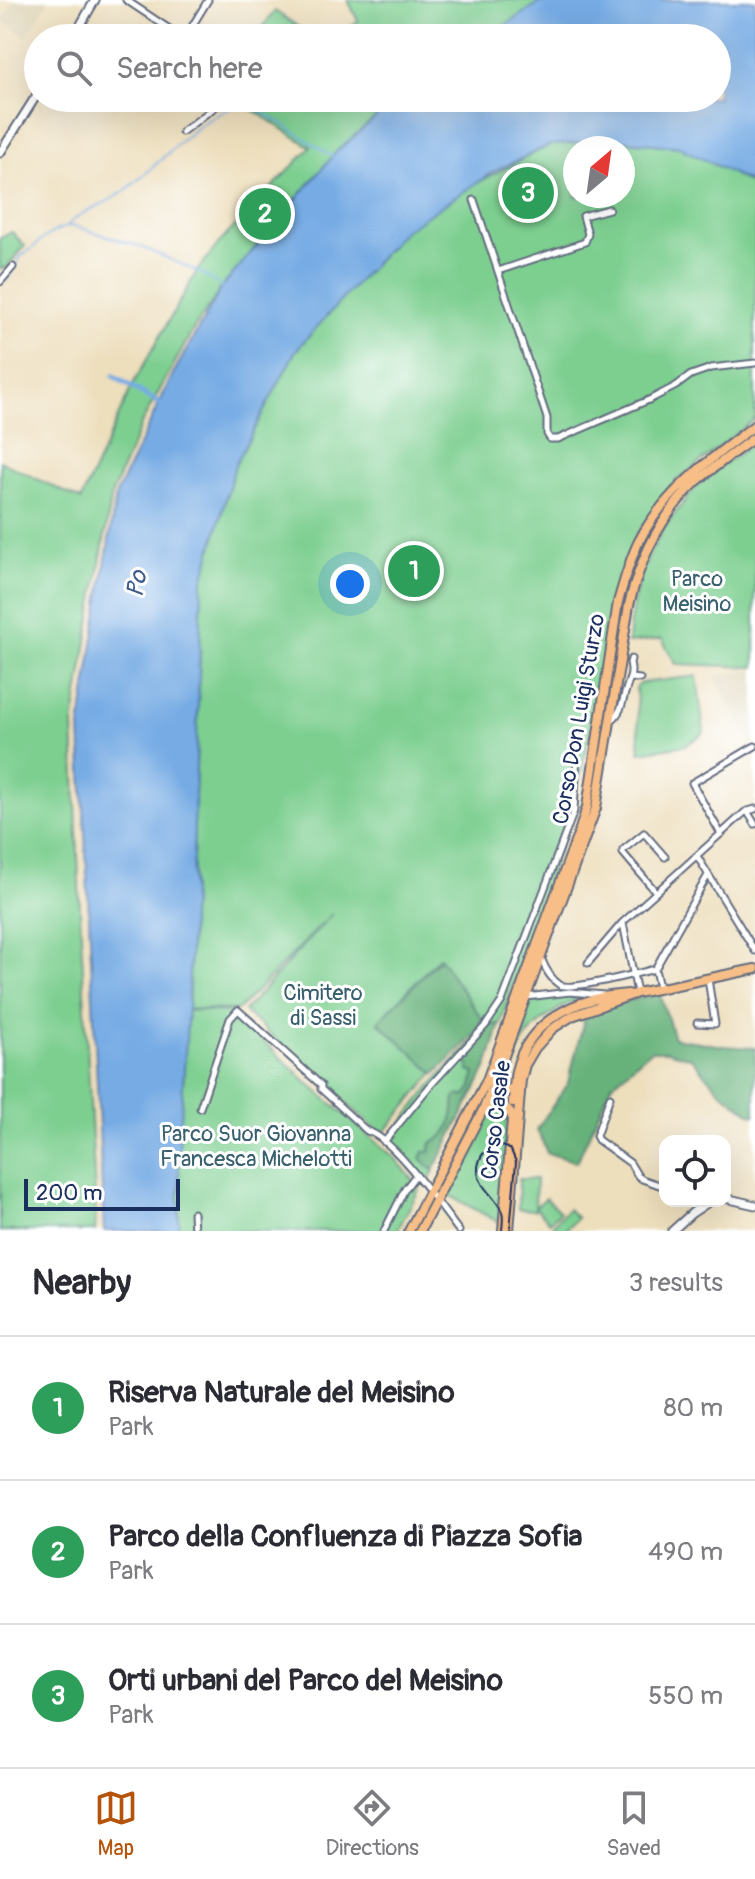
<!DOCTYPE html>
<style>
body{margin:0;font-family:Pangolin,sans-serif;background:#f7f7f7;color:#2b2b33}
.controls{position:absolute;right:24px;bottom:24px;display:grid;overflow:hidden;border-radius:16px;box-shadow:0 8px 32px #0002}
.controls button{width:72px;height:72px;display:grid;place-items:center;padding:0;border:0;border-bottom:2px solid #e1e1e2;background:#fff;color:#2b2b33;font:40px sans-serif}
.compass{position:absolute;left:563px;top:136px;width:72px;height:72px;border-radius:50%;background:#fff;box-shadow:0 8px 32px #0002;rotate:29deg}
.scale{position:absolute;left:24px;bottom:20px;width:156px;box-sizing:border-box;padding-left:8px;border:4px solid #1b2f5e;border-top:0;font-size:22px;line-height:28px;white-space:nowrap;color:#1b2f5e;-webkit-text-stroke:6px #fff;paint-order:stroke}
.you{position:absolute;left:350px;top:584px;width:28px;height:28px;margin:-20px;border:6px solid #fff;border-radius:50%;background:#1a73e8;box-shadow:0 0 0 12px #1a73e833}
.badge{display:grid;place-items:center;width:52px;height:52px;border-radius:50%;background:#b45309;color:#fff;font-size:26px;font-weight:700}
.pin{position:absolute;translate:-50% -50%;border:4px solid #fff;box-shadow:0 2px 8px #0006}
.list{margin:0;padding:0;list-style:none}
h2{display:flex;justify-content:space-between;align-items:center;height:104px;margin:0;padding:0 32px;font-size:34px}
h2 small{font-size:26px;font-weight:400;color:#7c7c81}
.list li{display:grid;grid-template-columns:52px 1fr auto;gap:24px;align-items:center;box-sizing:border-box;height:144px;padding:0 32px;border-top:2px solid #e1e1e2}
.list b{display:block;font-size:30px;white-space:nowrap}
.list p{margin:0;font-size:26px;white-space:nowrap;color:#7c7c81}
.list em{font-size:26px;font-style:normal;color:#7c7c81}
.icon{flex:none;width:44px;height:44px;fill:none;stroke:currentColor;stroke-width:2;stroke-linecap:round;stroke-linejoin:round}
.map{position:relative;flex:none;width:755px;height:1231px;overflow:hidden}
.search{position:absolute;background:#fff;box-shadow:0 8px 32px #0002;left:24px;right:24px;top:24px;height:88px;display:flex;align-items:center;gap:20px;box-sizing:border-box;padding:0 28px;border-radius:44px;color:#7c7c81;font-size:30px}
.sheet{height:536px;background:#fff}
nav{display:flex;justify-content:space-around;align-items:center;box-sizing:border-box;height:112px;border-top:2px solid #e1e1e2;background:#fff;font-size:22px;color:#7c7c81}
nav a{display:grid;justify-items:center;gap:4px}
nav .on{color:#b45309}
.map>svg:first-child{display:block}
</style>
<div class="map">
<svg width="755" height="1231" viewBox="0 0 755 1231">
<rect width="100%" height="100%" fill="#fff"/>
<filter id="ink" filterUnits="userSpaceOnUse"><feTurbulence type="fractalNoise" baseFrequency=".0125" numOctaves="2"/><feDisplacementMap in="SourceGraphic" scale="16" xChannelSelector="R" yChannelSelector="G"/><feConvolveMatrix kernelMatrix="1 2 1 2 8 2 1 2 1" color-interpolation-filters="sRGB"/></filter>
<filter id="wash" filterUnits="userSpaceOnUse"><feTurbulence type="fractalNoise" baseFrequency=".006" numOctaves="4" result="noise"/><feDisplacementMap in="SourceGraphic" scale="32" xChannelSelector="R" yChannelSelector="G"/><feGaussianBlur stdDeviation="1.8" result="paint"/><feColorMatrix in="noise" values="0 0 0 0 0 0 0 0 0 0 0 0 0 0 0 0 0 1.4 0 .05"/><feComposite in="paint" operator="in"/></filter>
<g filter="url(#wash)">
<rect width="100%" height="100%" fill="#eddebc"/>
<path fill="#ded3b6" d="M 14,0 L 49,0 L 26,37 L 2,21 Z
M 755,670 L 755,741 L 751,743 L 714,675 Z"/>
<path fill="#7dcf90" stroke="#4c7f77" stroke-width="2" fill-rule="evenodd" d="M 348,0 L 550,0 L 539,3 L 488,38 L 332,38 L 358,21 Z
M 275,11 L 315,38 L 254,38 Z
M 255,98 L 398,98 L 337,151 L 222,287 L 193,330 L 142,422 L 112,493 L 73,724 L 81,934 L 96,1214 L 95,1231 L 0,1231 L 0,461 L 81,500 L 133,384 L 197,271 L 221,241 L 311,147 L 248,107 Z
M 622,140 L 679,147 L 723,168 L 755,187 L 755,419 L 676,481 L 639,531 L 626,558 L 582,769 L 571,813 L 500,1024 L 486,1025 L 439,957 L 378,1022 L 434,1073 L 382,1135 L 244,1011 L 332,914 L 238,1010 L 188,1009 L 202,584 L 235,465 L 296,350 L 404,231 L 477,183 L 550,145 ZM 575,148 L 623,148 L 623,196 L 575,196 Z
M 12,232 L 25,246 L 6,268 L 0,269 L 0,238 Z
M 755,442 L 755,667 L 676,664 L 662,639 L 628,643 C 631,590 649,542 684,502 C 689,495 694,488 700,483 C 716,468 737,456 755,442 Z
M 697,676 L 704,733 L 686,745 L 640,752 L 636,688 L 641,683 Z
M 555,995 L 581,997 C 544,1015 512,1038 511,1084 L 503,1087 L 495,1092 L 530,1000 Z
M 181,1010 L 232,1012 L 308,1083 L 395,1158 L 420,1188 L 397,1231 L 171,1231 Z
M 459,1056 L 466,1061 L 475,1073 L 472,1087 L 465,1097 L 455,1098 C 454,1118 452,1136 431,1143 L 427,1165 L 434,1170 L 427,1184 L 388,1141 L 429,1088 Z
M 499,1106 L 506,1112 L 507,1129 L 498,1222 L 449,1195 L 443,1206 L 440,1201 L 486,1110 L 490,1107 Z
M 519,1179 L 536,1179 L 535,1207 L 546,1198 L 560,1212 L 550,1222 L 536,1208 L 535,1210 L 518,1209 Z
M 568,1209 L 577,1218 L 564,1231 L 560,1231 L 553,1225 Z"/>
<path fill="#66b27a" stroke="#40706c" stroke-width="2" d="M 440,958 L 485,1024 L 435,1074 L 378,1022 Z
M 660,994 L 674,1038 L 723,1046 L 755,1048 L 755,1115 L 751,1114 L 720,1091 L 691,1058 L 667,1051 L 650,1051 L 611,1085 L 577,1162 L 547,1153 L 537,1129 L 568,1083 L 585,1016 L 622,1002 Z
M 500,1024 L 487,1067 L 434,1170 L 427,1165 L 421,1158 L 424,1151 L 430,1152 L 431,1143 C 452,1136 454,1117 455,1098 L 459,1095 L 465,1097 L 472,1087 L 475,1073 L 469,1071 L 469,1065 L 459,1056 L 487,1025 Z"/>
<path fill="#76abe4" stroke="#486da1" stroke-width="2" d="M 551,0 L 755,0 L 755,185 L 679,147 L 619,140 L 550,145 L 495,171 L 404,231 L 296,350 L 235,465 L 202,584 L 188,1009 L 179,1147 L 179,1231 L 104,1231 L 80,728 L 116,494 L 173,374 L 222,287 L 337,151 L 398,98 L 717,98 L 717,38 L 486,38 L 539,3 Z"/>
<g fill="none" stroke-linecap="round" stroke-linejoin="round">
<path stroke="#76abe4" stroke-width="2" d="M 67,226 C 81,210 103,206 120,194 C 163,165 194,115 246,103 L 278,121 L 333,157
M 4,281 C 14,275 13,269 19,259 C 22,253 29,252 34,247 C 45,236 58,227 74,226 L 139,246 L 190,268 L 206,276 L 223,288"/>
<path stroke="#76abe4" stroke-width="5" d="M 114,376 L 165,407"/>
</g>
</g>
<g filter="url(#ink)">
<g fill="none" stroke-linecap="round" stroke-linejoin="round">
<defs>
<path id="minor" d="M 126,0 L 183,38
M 185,38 L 208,0
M 182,132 L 227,98
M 474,200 L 547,418 L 547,434 L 550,439 L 558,439 L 651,399 L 676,386 L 691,375 L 711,368 L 755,363
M 498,271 L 585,242 L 588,234 L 583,216 L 609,209
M 0,282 L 13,267
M 631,678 L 640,679
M 611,721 C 622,712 622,703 626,690 C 629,679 633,675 630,663 L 631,659
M 747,811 L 755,824
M 721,834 L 692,783 L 755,746
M 697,856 L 755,951
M 656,892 L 623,853 L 623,850 L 644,833 L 665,857
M 623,923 L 637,993
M 541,958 C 545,968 550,979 560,985 C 571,991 638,973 655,969
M 588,963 L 622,923 L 745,812 L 755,809
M 655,969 L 708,875
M 655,969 L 659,988
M 526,997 L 570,992 L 604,995
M 697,1023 L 715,1024 L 708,979
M 610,1097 L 596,1136 L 598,1140 L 630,1163 L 638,1176 L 642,1179 L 665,1187
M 200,1108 L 230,1019 L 238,1010 L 321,1085 L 321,1089 L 367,1131 C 393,1137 441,1208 459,1231
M 384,1142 L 429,1087 L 486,1025 L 502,1001 L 574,811 L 577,753
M 193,1213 L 194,1231
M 384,1231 L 405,1189 L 415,1176"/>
<path id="tertiary" d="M 73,38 L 95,0
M 0,153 L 38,93
M 725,1198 L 755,1205
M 672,1231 L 692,1213 L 710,1201"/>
<path id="primary" d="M 513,1103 C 514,1092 514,1081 516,1071 C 528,1019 579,997 628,994
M 487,1105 L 499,1095 L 516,1086
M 488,1106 C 500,1101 506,1106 512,1116
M 409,1231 L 487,1080 L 580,829 L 587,807 L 618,602 C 624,582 629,562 638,543 C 664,491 711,459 755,425
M 420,1231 L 484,1108 L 494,1083 L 596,808 L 629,605 C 640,559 661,515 696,482 C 715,466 735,452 755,437
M 503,1231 L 512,1120
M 509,1231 L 521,1080 L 525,1065 L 535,1048 L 552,1029 L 572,1016 L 637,993 L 755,969"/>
</defs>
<use href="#minor" stroke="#646c7f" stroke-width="9"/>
<use href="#tertiary" stroke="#646c7f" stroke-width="11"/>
<use href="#primary" stroke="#646c7f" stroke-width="12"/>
<use href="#minor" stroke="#fff" stroke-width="5"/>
<use href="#tertiary" stroke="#fff" stroke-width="7"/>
<use href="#primary" stroke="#f7be88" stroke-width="8"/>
<path stroke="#1b2f5e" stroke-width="2" d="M 502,1231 C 502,1225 504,1218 502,1212 C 497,1198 480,1188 478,1173 C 476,1154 493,1138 511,1150 L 516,1162 L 510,1231"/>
</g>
</g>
<g text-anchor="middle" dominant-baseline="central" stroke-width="6" stroke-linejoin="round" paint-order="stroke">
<g font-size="22" fill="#385f6d" stroke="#fff">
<text x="697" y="579">Parco<tspan x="697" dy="25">Meisino</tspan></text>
<text x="323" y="993">Cimitero<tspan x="323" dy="25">di Sassi</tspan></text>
<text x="256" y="1134">Parco Suor Giovanna<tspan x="256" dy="25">Francesca Michelotti</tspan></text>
</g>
<g font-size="22" fill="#1b2f5e" stroke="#fff">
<text transform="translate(579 719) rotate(-80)">Corso Don Luigi Sturzo</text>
<text transform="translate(496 1120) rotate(-83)">Corso Casale</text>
</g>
<g font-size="24" font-style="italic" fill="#3b5a8d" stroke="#fff">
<text transform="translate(137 584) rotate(-81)">Po</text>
</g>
</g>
</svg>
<div class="controls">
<button><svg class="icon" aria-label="locate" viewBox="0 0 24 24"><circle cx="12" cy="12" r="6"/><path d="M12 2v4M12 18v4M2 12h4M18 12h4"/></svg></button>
</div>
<svg class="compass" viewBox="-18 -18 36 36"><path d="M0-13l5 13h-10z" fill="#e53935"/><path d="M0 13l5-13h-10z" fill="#7c7c81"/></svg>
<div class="scale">200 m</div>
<div class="you"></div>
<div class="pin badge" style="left:414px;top:571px;background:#2e9e5b">1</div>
<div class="pin badge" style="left:265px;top:214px;background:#2e9e5b">2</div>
<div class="pin badge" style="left:528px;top:193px;background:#2e9e5b">3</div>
<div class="search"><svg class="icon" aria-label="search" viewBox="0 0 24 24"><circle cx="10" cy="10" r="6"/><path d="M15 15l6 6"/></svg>Search here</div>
</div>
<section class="sheet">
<h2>Nearby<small>3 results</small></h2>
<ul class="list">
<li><span class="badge" style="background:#2e9e5b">1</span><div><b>Riserva Naturale del Meisino</b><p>Park</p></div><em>80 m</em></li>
<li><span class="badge" style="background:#2e9e5b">2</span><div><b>Parco della Confluenza di Piazza Sofia</b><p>Park</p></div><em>490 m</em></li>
<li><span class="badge" style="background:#2e9e5b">3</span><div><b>Orti urbani del Parco del Meisino</b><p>Park</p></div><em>550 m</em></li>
</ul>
</section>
<nav>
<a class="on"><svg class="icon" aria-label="map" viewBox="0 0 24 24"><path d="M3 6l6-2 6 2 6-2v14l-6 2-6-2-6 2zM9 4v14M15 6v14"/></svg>Map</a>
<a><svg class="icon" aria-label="directions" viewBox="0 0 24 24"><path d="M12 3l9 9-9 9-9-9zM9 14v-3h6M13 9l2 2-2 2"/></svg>Directions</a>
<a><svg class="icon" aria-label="saved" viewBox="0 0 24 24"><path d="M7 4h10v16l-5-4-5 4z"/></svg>Saved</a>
</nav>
